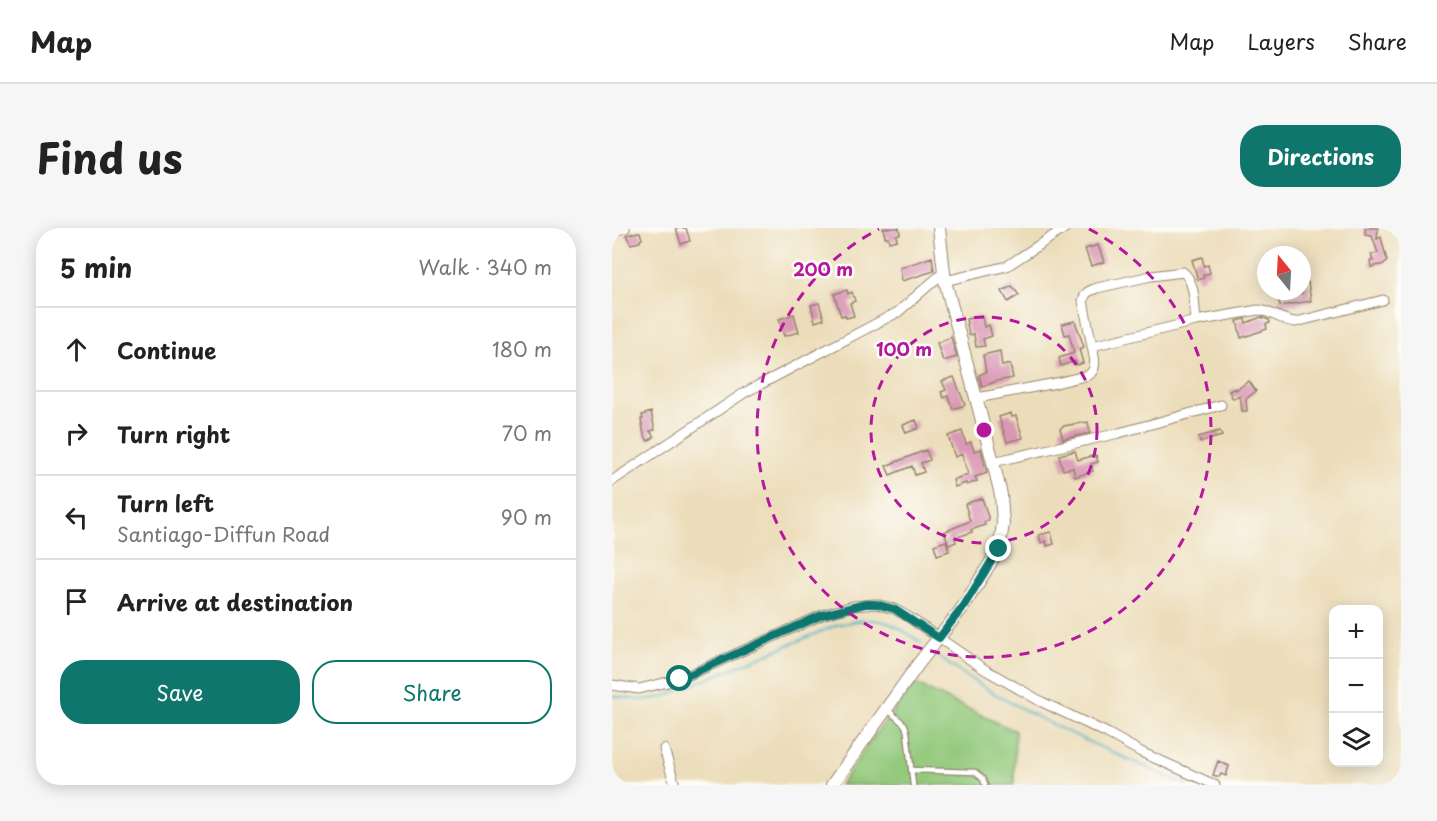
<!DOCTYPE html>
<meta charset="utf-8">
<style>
body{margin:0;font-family:"Playpen Sans",sans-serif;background:#f6f6f6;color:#222}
.controls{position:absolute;right:18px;bottom:18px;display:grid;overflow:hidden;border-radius:12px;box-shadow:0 3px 15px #0003}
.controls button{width:54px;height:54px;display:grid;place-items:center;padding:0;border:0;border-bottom:2px solid #e0e0e0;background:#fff;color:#222;font:30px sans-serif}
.compass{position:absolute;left:645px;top:18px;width:54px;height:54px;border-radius:50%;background:#fff;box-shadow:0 3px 15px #0003;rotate:342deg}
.stop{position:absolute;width:18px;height:18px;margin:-14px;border:4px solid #0f766e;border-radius:50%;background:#fff}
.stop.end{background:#0f766e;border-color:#fff;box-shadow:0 2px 6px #0008}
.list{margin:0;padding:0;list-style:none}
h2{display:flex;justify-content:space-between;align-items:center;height:78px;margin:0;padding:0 24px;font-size:26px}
h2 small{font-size:20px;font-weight:400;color:#767676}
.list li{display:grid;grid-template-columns:39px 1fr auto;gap:18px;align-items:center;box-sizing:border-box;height:84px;padding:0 24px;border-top:2px solid #e0e0e0}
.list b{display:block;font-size:22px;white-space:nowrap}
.list p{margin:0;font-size:20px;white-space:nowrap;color:#767676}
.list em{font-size:20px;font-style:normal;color:#767676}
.actions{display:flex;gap:12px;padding:18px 24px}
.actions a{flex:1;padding:14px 0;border:2px solid #0f766e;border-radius:24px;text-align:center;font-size:21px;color:#0f766e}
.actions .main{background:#0f766e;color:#fff}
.icon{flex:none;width:33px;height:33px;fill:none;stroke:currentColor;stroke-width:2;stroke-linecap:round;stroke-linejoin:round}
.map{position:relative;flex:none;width:789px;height:557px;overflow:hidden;border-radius:24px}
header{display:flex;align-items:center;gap:36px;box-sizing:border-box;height:84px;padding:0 30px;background:#fff;border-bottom:2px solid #e0e0e0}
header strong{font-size:28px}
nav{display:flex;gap:33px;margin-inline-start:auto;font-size:21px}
.intro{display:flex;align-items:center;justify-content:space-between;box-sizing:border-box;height:144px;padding:0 36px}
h1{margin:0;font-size:42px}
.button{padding:15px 27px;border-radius:24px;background:#0f766e;color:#fff;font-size:21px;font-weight:700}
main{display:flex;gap:36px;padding:0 36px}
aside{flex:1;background:#fff;border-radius:24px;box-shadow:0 3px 15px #0003}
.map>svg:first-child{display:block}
</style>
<header>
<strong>Map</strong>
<nav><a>Map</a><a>Layers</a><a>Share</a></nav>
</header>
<div class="intro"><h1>Find us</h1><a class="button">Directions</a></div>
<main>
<aside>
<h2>5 min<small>Walk · 340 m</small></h2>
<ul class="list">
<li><svg class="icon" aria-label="ahead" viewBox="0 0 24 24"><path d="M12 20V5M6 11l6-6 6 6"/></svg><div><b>Continue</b></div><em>180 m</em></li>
<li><svg class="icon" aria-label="right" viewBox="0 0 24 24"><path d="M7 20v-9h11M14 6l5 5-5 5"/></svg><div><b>Turn right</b></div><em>70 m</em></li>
<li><svg class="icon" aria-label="left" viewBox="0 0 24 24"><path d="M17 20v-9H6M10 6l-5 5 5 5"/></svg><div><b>Turn left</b><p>Santiago-Diffun Road</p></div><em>90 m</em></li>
<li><svg class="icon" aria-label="arrive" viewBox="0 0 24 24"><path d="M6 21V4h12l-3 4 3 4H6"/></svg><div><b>Arrive at destination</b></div></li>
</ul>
<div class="actions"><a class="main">Save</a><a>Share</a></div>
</aside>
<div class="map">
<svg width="789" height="557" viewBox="0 0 789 557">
<rect width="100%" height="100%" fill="#fdfcf7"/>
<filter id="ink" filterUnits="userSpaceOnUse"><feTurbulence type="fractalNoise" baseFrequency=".0167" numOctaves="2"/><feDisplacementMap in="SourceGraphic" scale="12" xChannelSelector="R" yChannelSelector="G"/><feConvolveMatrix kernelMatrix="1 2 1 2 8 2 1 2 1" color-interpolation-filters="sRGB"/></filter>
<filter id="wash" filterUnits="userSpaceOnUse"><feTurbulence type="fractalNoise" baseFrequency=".008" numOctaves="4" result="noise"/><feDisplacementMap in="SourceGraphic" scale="24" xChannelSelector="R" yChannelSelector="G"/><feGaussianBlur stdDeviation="1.35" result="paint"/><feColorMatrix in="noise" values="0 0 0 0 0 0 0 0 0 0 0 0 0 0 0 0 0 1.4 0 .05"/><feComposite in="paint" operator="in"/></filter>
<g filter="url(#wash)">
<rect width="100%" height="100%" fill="#ecddba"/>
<path fill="#93c97c" stroke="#677a4d" stroke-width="1.5" d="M 303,456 L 403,503 L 402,557 L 228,557 L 262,508 Z"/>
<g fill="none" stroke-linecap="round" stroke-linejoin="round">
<path stroke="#3eacbc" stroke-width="2" d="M 324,427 C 395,481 494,522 576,557
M 0,468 L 30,472 L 51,469 L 225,397 C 265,388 276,390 309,415"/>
</g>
<g id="blocks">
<path fill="#da97b5" d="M 64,0 L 74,0 L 78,13 L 69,16 Z
M 271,0 L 287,0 L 288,6 L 284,7 L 285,12 L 277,14 L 276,9 L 273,9 Z
M 753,0 L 766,0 L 765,11 L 769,9 L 775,33 L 772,36 L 759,39 L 758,33 L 761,33 L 759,26 L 766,25 L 760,8 L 753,7 Z
M 26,4 L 28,4 L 30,11 L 28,12 L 28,14 L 19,16 L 14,7 Z
M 486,17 L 492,34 L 479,38 L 473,21 Z
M 320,29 L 322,43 L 290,53 L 288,40 Z
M 590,29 L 592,38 L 596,37 L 598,45 L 591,47 L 592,50 L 586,52 L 580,32 Z
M 696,54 L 699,73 L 668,78 L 666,70 L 690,65 L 690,56 Z
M 400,58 L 407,67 L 396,74 L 390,63 Z
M 235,62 L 236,66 L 240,64 L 243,73 L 238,75 L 242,88 L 234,90 L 233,87 L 229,88 L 222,66 Z
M 207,75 L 212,91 L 203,94 L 199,77 Z
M 182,86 L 187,104 L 172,108 L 167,91 Z
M 370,88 L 372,99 L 377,97 L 380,108 L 371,111 L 373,118 L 364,119 L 362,106 L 357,107 L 354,91 Z
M 649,89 L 657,92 L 658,95 L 654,96 L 655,101 L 629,110 L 625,93 L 633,91 L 634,95 Z
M 463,93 L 472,119 L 467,121 L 471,135 L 465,137 L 463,133 L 449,138 L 447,130 L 462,125 L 457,106 L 453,107 L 450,96 Z
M 339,109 L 345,129 L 331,133 L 325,115 Z
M 388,123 L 390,138 L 398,136 L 401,150 L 385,153 L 370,159 L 367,147 L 374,144 L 371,127 Z
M 342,149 L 353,177 L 341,181 L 336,168 L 332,170 L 329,164 L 334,162 L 330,153 Z
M 637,153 L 644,163 L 634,171 L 635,183 L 630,183 L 628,168 L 621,171 L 617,163 L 624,160 L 624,162 Z
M 39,184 L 43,202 L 38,203 L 42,209 L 36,213 L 32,207 L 29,191 L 31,191 L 30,187 Z
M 399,185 L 400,189 L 404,188 L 411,210 L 395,214 L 387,189 Z
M 304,192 L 307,200 L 294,205 L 291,197 Z
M 476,194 L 478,205 L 451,211 L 448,201 L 451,198 Z
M 350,203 L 354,216 L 359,214 L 362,223 L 369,221 L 375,245 L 363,249 L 365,253 L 355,257 L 354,255 L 343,259 L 341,252 L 356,246 L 350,226 L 343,229 L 336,208 Z
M 608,203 L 610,208 L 588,214 L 586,209 Z
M 314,222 L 318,232 L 309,235 L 312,244 L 303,247 L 300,238 L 278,247 L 274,238 Z
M 463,223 L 466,232 L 484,227 L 486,234 L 479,236 L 481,243 L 463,249 L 461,240 L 451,242 L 447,227 Z
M 370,270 L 377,292 L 372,294 L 373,297 L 359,302 L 360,304 L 343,310 L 344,314 L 337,317 L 332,304 L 358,293 L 353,276 Z
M 439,304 L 442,316 L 435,318 L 434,313 L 429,315 L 427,307 Z
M 334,313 L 337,323 L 325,327 L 322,317 Z
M 606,533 L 617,538 L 614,548 L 609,546 L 607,549 L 601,547 Z"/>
</g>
</g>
<g filter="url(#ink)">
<use href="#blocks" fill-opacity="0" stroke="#94846c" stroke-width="1.5"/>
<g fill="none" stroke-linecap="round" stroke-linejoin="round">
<defs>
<path id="lane" d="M 275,481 L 293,497 L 295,504 L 301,557
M 299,542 L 363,544 L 371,551 L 373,557"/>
<path id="street" d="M 0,3 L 13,0
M 333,53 L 395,38 L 453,0
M 480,118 L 471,73 C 473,64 477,63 485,60 L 539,48 L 571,44 C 584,54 582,79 584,93
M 365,170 L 444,155 L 477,147 C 486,140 482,129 480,118 L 584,93 L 646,82 C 660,83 669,93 684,94 L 771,72
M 381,234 L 507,205 L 609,177
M 0,253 L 132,165 L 286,84 L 332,44
M 0,457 L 27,461 L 68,451 L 210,387 L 241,378 L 264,376 L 282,381 L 295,388 L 372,441 L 430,474 L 495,505 L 529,524 L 603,557
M 52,521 L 63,557"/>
<path id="secondary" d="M 220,557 L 307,435 L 351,379 L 387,321 L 391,296 L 389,267 L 381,234 L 333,53 L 327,0"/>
</defs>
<use href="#lane" stroke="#94846c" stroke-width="7"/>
<use href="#street" stroke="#94846c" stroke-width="11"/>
<use href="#secondary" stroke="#94846c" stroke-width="14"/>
<use href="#lane" stroke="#fff" stroke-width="4.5"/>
<use href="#street" stroke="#fff" stroke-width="9"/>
<use href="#secondary" stroke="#fff" stroke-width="12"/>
</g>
</g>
<g fill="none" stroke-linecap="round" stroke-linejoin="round" filter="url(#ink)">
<path stroke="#0f766e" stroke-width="8" d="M 68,451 L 210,387 L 253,376 L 264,376 L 282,381 L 327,410 L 351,379 L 387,321"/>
</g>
<g fill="none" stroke="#b5179e" stroke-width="3" stroke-dasharray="10 8">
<circle cx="372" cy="202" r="113"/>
<path d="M477 1A227 227 0 1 1 267 1"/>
</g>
<circle cx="372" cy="202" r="9" fill="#b5179e" stroke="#fdfcf7" stroke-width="3"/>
<g font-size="18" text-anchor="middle" font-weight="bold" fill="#b5179e" stroke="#fdfcf7" stroke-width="5" stroke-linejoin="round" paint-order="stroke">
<text x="211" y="48">200 m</text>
<text x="292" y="128">100 m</text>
</g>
</svg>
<div class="controls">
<button>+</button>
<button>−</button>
<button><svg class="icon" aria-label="layers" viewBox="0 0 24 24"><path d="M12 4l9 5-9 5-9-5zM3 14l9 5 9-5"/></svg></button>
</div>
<svg class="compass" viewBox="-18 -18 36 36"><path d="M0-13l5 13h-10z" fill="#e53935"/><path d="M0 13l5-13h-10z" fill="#767676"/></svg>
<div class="stop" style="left:68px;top:451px"></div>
<div class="stop end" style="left:387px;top:321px"></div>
</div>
</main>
